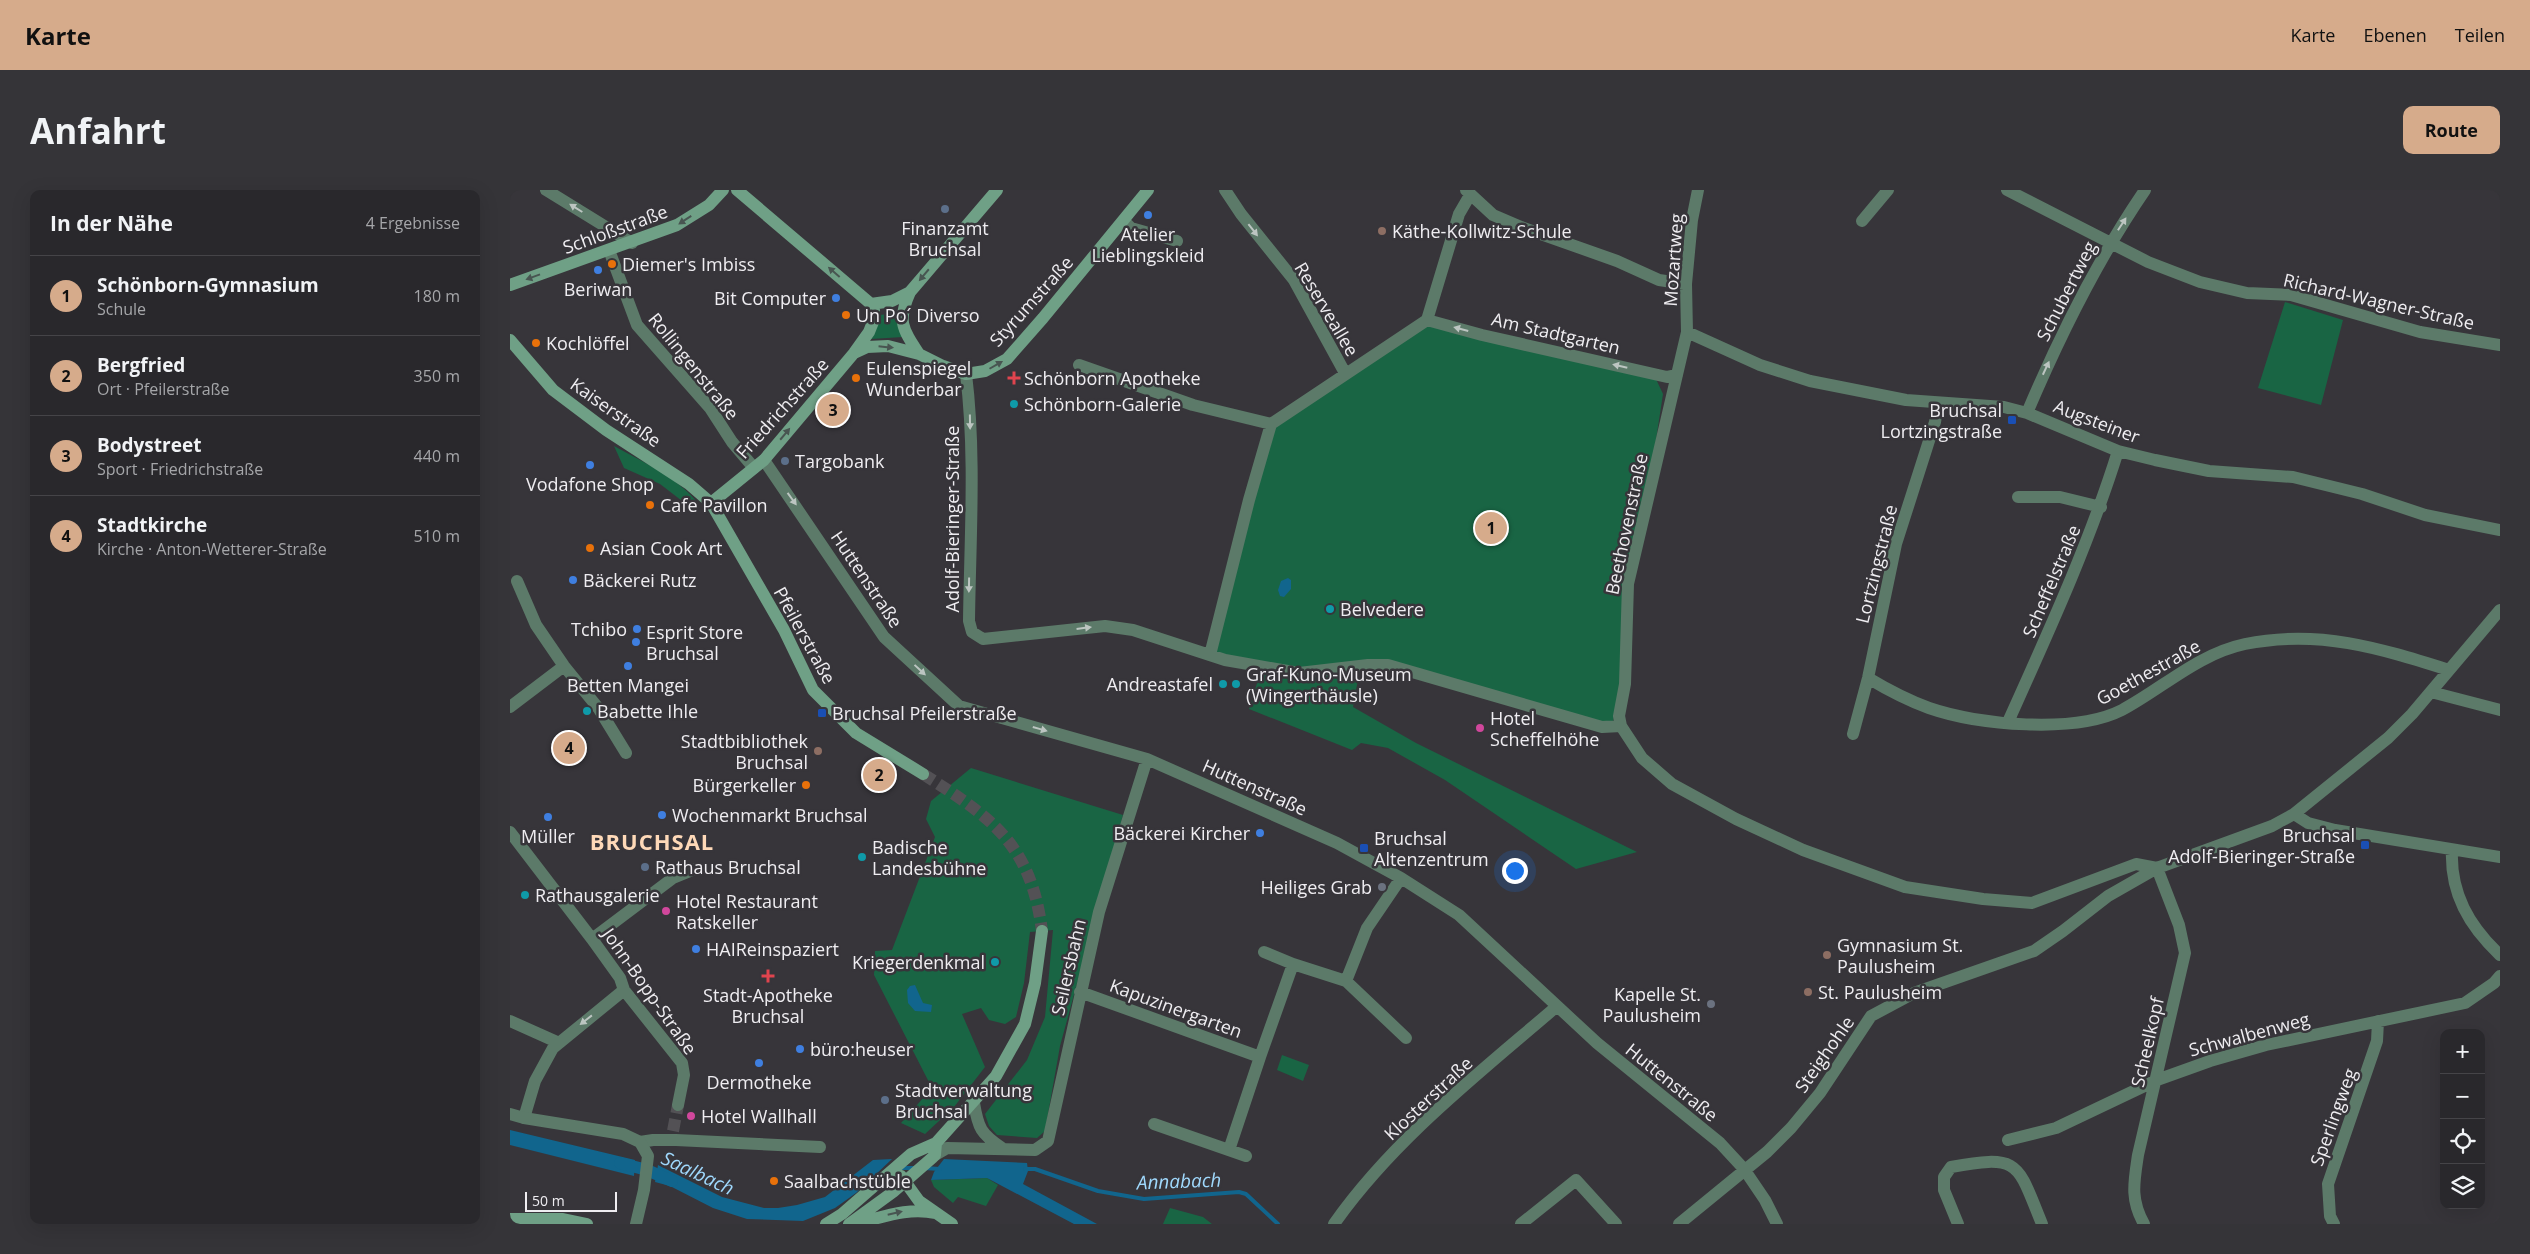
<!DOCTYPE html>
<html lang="de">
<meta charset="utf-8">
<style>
body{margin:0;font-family:"Open Sans",sans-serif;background:#353438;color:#f1f3f6}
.controls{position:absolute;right:15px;bottom:15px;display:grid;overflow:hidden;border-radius:10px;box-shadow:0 5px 20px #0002}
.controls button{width:45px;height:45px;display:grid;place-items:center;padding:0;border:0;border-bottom:1px solid #454448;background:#29282c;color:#f1f3f6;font:25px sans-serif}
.scale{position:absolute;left:15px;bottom:12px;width:92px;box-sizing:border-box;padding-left:5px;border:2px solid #efedf1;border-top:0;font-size:14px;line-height:18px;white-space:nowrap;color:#efedf1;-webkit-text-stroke:4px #37353a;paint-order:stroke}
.you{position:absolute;left:1004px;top:680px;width:18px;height:18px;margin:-12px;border:4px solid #fff;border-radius:50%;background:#1a73e8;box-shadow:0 0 0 8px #1a73e833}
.badge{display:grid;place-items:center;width:32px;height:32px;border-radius:50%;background:#d6ab8b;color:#111;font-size:16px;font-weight:700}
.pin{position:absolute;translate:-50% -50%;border:2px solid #fff;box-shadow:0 1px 5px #0006}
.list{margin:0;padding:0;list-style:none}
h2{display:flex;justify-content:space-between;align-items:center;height:65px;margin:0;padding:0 20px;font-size:21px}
h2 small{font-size:16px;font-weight:400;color:#a5a6a9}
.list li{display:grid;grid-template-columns:32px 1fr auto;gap:15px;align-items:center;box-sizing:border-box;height:80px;padding:0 20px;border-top:1px solid #454448}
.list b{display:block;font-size:19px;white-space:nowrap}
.list p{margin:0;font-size:16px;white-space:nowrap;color:#a5a6a9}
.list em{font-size:16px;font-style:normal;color:#a5a6a9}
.icon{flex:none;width:28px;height:28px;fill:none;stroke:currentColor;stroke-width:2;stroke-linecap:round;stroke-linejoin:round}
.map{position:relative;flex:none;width:1990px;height:1034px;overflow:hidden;border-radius:10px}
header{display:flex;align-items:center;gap:30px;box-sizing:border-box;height:70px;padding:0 25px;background:#d6ab8b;color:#111}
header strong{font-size:24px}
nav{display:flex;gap:28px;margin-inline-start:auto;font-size:18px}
.intro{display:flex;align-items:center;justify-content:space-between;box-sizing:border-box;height:120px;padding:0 30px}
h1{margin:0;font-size:35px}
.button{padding:12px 22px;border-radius:10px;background:#d6ab8b;color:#111;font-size:18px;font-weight:700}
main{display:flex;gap:30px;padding:0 30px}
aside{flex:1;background:#29282c;border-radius:10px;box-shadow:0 5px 20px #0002}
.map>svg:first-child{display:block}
</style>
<header>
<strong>Karte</strong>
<nav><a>Karte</a><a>Ebenen</a><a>Teilen</a></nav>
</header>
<div class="intro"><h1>Anfahrt</h1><a class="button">Route</a></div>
<main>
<aside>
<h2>In der Nähe<small>4 Ergebnisse</small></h2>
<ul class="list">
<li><span class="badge">1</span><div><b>Schönborn-Gymnasium</b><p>Schule</p></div><em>180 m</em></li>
<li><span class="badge">2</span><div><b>Bergfried</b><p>Ort · Pfeilerstraße</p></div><em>350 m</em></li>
<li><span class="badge">3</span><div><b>Bodystreet</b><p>Sport · Friedrichstraße</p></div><em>440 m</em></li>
<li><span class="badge">4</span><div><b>Stadtkirche</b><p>Kirche · Anton-Wetterer-Straße</p></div><em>510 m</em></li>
</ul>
</aside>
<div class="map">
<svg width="1990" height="1034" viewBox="0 0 1990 1034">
<rect width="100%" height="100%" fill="#37353a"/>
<path fill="#196544" d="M 1775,112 L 1833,130 L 1811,215 L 1748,198 Z
M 387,123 L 393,147 L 361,149 L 370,125 Z
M 914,125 L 1146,189 L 1153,204 L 1140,289 L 1115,394 L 1111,494 L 1103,532 L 1090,534 L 851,473 L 843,517 L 906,553 L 1127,662 L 1066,679 L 935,590 L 878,558 L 851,553 L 842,560 L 739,519 L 752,477 L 705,462 L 763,237 Z
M 104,256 C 133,272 167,287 188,313 L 176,314 L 150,294 L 114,278 Z
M 461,578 L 613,625 L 550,856 L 535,941 L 527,948 L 487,945 L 479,936 L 475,924 L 517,870 L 535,827 L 543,740 L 520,742 L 514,793 L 506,827 L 495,834 L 479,830 L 471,818 L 452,824 L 475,877 L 444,917 L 415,944 L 391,933 L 422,898 L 364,785 L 365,761 L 382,760 L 425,647 L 416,629 L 421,611 Z
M 772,865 L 799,875 L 793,891 L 767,880 Z
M 477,988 L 488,995 L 476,1016 L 448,1007 L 443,1013 L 424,997 L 421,990 Z
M 660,1018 L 693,1027 L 702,1034 L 653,1034 Z"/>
<path fill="#11658d" d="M 778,388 L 781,390 L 781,399 L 774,407 L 770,406 L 768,400 L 771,391 Z
M 405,795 L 413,813 L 422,815 L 421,822 L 405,821 L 398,813 L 397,800 L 400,796 Z
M 0,940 L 125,970 L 124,986 L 0,955 Z
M 382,969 L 346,1003 L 325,1018 L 293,1031 L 237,1029 L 203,1018 L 160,996 L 145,992 L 148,975 L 212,1007 L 254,1018 L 268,1018 L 287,1015 L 315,1007 L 363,970 Z
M 434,969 L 517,973 L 518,981 L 513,994 L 587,1034 L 564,1034 L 477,988 L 421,990 L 424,982 Z"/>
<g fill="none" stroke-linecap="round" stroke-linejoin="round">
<path stroke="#11658d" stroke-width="4" d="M 389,978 L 405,978
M 414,978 L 430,979
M 515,979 L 525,979 L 588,1001 L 634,1009 L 729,1002 L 736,1004 L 768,1034"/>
<path stroke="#11658d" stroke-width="12" d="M 110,973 L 137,980 L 162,991"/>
<path stroke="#535155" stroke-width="12" stroke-dasharray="12 6" stroke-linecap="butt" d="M 163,941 L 168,915"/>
<path stroke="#535155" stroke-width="12" stroke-dasharray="12 6" stroke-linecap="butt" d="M 413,584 C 482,628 521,654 532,741"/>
<path stroke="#5c7a69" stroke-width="12" d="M 36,0 L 122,53
M 715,0 L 731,24 L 784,90 L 835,183
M 956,0 L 983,25 L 1011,37 L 1107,71 L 1149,90 L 1176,94
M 1497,0 L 1638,72 L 1690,92 L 1737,103 L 1781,105 L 1910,142 L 1990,155
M 614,31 L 621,38 L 667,51
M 1352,31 L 1378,0
M 99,60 L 127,135 L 200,218 L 222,252 L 244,278
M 917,130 L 972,145 L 1157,187 L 1167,185
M 1177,142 L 1250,175 L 1300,191 L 1396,210 L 1494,217 L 1517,223 L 1608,261 L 1645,270 L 1699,281 L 1783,287 L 1852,304 L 1915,325 L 1990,340
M 569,175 L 683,215 L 761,234
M 456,184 C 466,265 460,349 459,431 L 462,442 L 473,449 L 595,436 L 623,440 L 715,470 L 789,483 L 858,475 L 878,475 L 1092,537 L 1111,536 L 1132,568 L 1162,594 L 1226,629 L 1293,660 L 1395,697 L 1473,709 L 1522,713 L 1626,674 L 1647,678 L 1762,636 L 1784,624 L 1878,548 L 1902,524 L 1990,420
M 1517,223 C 1550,145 1587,70 1635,0
M 254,270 L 374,447 L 449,516 L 637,569 L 827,653 L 891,688 L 949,725 L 1087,853 L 1210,953 L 1234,979 L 1255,1010 L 1267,1034
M 1508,307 L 1550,307 L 1591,317
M 7,391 L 26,435 L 54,476 L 89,519 L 116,563
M 700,465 L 739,310 L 761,234 L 917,130 L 949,24 L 960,5
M 1358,488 C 1378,500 1397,510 1419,518 C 1468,535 1565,544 1612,520 C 1653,498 1688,464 1735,454 C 1809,439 1869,458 1939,480
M 1921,502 L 1990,520
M 0,517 L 54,476
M 1498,532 C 1538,443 1579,354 1608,261
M 1111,536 L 1109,526 L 1115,494 L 1118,394 L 1177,142 L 1176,94 L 1182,30 L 1188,0
M 1343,544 L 1358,488 L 1386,354 L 1425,232 L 1428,214
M 1784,624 L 1798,633 L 1825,640 L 1990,667
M 0,642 L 82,749 L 110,788 L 114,800 L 172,873 L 174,885 L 168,915
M 1942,660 C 1940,703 1959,736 1990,765
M 82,749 L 163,688 L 185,679
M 754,762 L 783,774
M 836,791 L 896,848
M 570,802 L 750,867 L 783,774 L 836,791 L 857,738 L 891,688
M 0,831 L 47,852
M 464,913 C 468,938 471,944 492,958
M 14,928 L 25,891 L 43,858 L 114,800
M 644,934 L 736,966
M 1498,950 L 1546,938 L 1647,890 L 1700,871 L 1756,855 L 1955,813 L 1984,793 L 1990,786
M 130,952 L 143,950 L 166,950 L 310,957
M 719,960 L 750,867
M 425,965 L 437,958 L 525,960 L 538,951 L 589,722 L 637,569
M 824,1034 C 883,950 968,884 1046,817
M 1011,1034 L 1066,990 L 1106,1034
M 1169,1034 L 1257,962 L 1281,938 L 1310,903 L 1361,826 L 1404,803 L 1524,761 L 1553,741 L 1598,706 L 1647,678 L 1669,735 L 1675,763 L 1628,965 C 1624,992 1620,1009 1634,1034
M 1448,1034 L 1434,1000 L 1434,987 L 1441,977 C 1511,964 1507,973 1532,1034
M 1824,1034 L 1820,1026 L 1818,994 L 1867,851 L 1868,831"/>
<path stroke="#5c7a69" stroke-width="12" d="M 0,924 L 14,928 L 113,944 L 130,952 L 138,966 L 134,1000 L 126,1034"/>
<path stroke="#6fa086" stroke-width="12" d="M 227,0 L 361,114
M 0,95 L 167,35 L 199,15 L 213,0
M 400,102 C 387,131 392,138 409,164
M 361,114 L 382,111 L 400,102 L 487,0
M 0,150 L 43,200 L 96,240 L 179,294 L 201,313 L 274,440 L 303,500 L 346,543 L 413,584
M 344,163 L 357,157 L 378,156 L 409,164 L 433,176 L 456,184 L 475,181 L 497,169 L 533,128 L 638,0
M 201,313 L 254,270 L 344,163 L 359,142 L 363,132 L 364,120 L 361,114
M 391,986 L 409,1011 L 442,1034
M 0,1029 L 53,1029 L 77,1034
M 316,1034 L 332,1024 L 401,964 L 426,953 L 486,886 L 515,834 L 525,793 L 532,741
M 339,1034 L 383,1002 L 422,968 L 425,965 L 426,953
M 345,1034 C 374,1027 397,1017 426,1023"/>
</g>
<defs><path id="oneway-solid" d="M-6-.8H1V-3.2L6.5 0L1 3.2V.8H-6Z" transform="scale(1.25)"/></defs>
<g fill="#bcc5c1">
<use href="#oneway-solid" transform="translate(66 18) rotate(-148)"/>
<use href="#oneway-solid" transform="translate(1612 34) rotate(-57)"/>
<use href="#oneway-solid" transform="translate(743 40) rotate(52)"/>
<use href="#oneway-solid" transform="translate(951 139) rotate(-165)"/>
<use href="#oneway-solid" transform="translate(1110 176) rotate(-167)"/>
<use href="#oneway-solid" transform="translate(1536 178) rotate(-65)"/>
<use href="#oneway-solid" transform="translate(460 232) rotate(89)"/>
<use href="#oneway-solid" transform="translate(282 309) rotate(54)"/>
<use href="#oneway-solid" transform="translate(459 395) rotate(91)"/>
<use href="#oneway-solid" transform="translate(574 438) rotate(-7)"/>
<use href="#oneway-solid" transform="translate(410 480) rotate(43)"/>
<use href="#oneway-solid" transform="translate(530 539) rotate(16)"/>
<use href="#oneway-solid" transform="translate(76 830) rotate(142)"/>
</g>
<g fill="#485551">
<use href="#oneway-solid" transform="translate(175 30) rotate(147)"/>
<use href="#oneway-solid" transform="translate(324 82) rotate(-139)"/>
<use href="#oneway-solid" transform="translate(414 85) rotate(130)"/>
<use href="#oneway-solid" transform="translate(23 87) rotate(160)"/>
<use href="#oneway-solid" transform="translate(376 157) rotate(6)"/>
<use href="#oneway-solid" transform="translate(486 175) rotate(-30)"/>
<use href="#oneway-solid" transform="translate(275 244) rotate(-50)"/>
<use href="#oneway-solid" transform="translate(385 1023) rotate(-13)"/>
</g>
<g fill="#5c6f8a" stroke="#37353a" stroke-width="2">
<circle cx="435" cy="19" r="5"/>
<circle cx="275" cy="271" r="5"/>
<circle cx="135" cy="677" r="5"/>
<circle cx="375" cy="910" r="5"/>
</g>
<g fill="#3f7fe0" stroke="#37353a" stroke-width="2">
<circle cx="638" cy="25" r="5"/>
<circle cx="88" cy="80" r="5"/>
<circle cx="326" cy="108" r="5"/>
<circle cx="80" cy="275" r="5"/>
<circle cx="63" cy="390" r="5"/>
<circle cx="127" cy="439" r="5"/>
<circle cx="126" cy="452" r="5"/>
<circle cx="118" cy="476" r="5"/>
<circle cx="152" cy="625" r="5"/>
<circle cx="38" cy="627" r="5"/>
<circle cx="750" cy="643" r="5"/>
<circle cx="186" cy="759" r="5"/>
<circle cx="290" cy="859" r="5"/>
<circle cx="249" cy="873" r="5"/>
</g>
<g fill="#8d6e63" stroke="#37353a" stroke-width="2">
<circle cx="872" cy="41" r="5"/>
<circle cx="308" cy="561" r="5"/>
<circle cx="1317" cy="765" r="5"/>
<circle cx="1298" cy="802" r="5"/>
</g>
<g fill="#e8710a" stroke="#37353a" stroke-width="2">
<circle cx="102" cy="74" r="5"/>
<circle cx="336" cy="125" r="5"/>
<circle cx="26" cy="153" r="5"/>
<circle cx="346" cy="188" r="5"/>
<circle cx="140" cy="315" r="5"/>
<circle cx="80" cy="358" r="5"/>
<circle cx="296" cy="595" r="5"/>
<circle cx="264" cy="991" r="5"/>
</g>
<g fill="#e0444e" stroke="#37353a" stroke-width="2">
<path d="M501.5 180.5h5v5h5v5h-5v5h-5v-5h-5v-5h5z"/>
<path d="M255.5 778.5h5v5h5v5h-5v5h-5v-5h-5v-5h5z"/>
</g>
<g fill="#0f9aa8" stroke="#37353a" stroke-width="2">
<circle cx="504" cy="214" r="5"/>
<circle cx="820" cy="419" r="5"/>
<circle cx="713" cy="494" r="5"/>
<circle cx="726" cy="494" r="5"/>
<circle cx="77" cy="521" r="5"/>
<circle cx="352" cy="667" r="5"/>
<circle cx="15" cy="705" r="5"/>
<circle cx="485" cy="772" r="5"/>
</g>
<g fill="#1a4fb4" stroke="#37353a" stroke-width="2">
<rect x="1497" y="225" width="10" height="10" rx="2.5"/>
<rect x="307" y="518" width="10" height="10" rx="2.5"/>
<rect x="1850" y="650" width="10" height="10" rx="2.5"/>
<rect x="849" y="653" width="10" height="10" rx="2.5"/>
</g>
<g fill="#d1479c" stroke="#37353a" stroke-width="2">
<circle cx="970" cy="538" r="5"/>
<circle cx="156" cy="721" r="5"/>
<circle cx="181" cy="926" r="5"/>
</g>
<g fill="#6b7280" stroke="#37353a" stroke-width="2">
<circle cx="872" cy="697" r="5"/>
<circle cx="1201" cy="814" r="5"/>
</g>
<g text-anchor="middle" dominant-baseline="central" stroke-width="5" stroke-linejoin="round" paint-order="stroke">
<g font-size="18" fill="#efedf1" stroke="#37353a" text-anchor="start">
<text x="435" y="38" text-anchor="middle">Finanzamt<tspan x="435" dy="21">Bruchsal</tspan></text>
<text x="882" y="41">Käthe-Kollwitz-Schule</text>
<text x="638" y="44" text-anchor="middle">Atelier<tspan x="638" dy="21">Lieblingskleid</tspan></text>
<text x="112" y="74">Diemer's Imbiss</text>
<text x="88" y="99" text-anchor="middle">Beriwan</text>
<text x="316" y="108" text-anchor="end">Bit Computer</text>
<text x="346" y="125">Un Po´ Diverso</text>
<text x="36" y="153">Kochlöffel</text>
<text x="356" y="178">Eulenspiegel<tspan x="356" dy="21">Wunderbar</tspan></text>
<text x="514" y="188">Schönborn Apotheke</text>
<text x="514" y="214">Schönborn-Galerie</text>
<text x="1492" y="220" text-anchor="end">Bruchsal<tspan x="1492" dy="21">Lortzingstraße</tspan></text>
<text x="285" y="271">Targobank</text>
<text x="80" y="294" text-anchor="middle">Vodafone Shop</text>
<text x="150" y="315">Cafe Pavillon</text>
<text x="90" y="358">Asian Cook Art</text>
<text x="73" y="390">Bäckerei Rutz</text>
<text x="830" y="419">Belvedere</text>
<text x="117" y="439" text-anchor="end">Tchibo</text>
<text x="136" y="442">Esprit Store<tspan x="136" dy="21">Bruchsal</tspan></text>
<text x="736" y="484">Graf-Kuno-Museum<tspan x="736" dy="21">(Wingerthäusle)</tspan></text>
<text x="703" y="494" text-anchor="end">Andreastafel</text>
<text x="118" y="495" text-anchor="middle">Betten Mangei</text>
<text x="87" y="521">Babette Ihle</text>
<text x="322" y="523">Bruchsal Pfeilerstraße</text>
<text x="980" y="528">Hotel<tspan x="980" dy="21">Scheffelhöhe</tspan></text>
<text x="298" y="551" text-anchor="end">Stadtbibliothek<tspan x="298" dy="21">Bruchsal</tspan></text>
<text x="286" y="595" text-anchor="end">Bürgerkeller</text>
<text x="162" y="625">Wochenmarkt Bruchsal</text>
<text x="740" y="643" text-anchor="end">Bäckerei Kircher</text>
<text x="1845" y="645" text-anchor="end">Bruchsal<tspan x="1845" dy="21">Adolf-Bieringer-Straße</tspan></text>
<text x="38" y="646" text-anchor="middle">Müller</text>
<text x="864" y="648">Bruchsal<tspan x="864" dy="21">Altenzentrum</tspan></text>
<text x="362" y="657">Badische<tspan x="362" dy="21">Landesbühne</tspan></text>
<text x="145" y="677">Rathaus Bruchsal</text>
<text x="862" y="697" text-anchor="end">Heiliges Grab</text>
<text x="25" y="705">Rathausgalerie</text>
<text x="166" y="711">Hotel Restaurant<tspan x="166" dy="21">Ratskeller</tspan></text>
<text x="1327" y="755">Gymnasium St.<tspan x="1327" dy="21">Paulusheim</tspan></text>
<text x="196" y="759">HAIReinspaziert</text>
<text x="475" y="772" text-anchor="end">Kriegerdenkmal</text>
<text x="1308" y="802">St. Paulusheim</text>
<text x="1191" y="804" text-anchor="end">Kapelle St.<tspan x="1191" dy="21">Paulusheim</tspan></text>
<text x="258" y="805" text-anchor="middle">Stadt-Apotheke<tspan x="258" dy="21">Bruchsal</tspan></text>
<text x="300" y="859">büro:heuser</text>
<text x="249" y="892" text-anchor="middle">Dermotheke</text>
<text x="385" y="900">Stadtverwaltung<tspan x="385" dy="21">Bruchsal</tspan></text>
<text x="191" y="926">Hotel Wallhall</text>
<text x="274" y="991">Saalbachstüble</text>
</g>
<g font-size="18" fill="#efedf1" stroke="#37353a">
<text transform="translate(105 39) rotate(-20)">Schloßstraße</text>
<text transform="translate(1163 70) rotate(-86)">Mozartweg</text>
<text transform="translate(1556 101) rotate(-63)">Schubertweg</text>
<text transform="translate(521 111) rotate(-48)">Styrumstraße</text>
<text transform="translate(1869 111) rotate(13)">Richard-Wagner-Straße</text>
<text transform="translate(817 119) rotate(59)">Reserveallee</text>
<text transform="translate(1046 143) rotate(13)">Am Stadtgarten</text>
<text transform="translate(184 176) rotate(51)">Rollingenstraße</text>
<text transform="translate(272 218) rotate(-48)">Friedrichstraße</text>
<text transform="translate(106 222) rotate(35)">Kaiserstraße</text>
<text transform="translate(1587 231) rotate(21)">Augsteiner</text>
<text transform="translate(442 329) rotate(-90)">Adolf-Bieringer-Straße</text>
<text transform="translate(1116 334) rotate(-78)">Beethovenstraße</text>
<text transform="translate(1366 374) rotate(-76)">Lortzingstraße</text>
<text transform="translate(357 389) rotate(56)">Huttenstraße</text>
<text transform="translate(1541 391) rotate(-67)">Scheffelstraße</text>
<text transform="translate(295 445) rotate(61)">Pfeilerstraße</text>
<text transform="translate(1638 482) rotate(-29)">Goethestraße</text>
<text transform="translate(745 597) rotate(24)">Huttenstraße</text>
<text transform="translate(558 777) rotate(-77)">Seilersbahn</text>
<text transform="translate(140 801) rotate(55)">John-Bopp-Straße</text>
<text transform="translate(666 818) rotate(20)">Kapuzinergarten</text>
<text transform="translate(1739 844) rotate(-15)">Schwalbenweg</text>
<text transform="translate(1637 852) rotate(-77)">Scheelkopf</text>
<text transform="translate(1314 864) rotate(-55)">Steighohle</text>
<text transform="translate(1162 892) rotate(39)">Huttenstraße</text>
<text transform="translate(918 908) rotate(-43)">Klosterstraße</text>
<text transform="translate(1823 927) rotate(-70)">Sperlingweg</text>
</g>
<g font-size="19" font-style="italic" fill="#9fd8fc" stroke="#37353a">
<text transform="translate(188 983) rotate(25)">Saalbach</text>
<text transform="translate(669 991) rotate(-2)">Annabach</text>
</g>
<g font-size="22" font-weight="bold" letter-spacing="1" fill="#fed9b8" stroke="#37353a">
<text x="142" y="651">BRUCHSAL</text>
</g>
</g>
</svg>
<div class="controls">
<button>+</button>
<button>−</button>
<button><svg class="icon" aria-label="locate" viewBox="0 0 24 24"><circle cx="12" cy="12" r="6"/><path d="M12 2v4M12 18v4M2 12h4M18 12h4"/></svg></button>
<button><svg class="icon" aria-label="layers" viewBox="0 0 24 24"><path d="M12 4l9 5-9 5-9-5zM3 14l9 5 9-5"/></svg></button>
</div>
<div class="scale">50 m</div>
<div class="you"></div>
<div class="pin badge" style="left:981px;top:338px">1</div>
<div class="pin badge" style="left:369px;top:585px">2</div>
<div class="pin badge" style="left:323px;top:220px">3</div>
<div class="pin badge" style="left:59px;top:558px">4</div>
</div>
</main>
